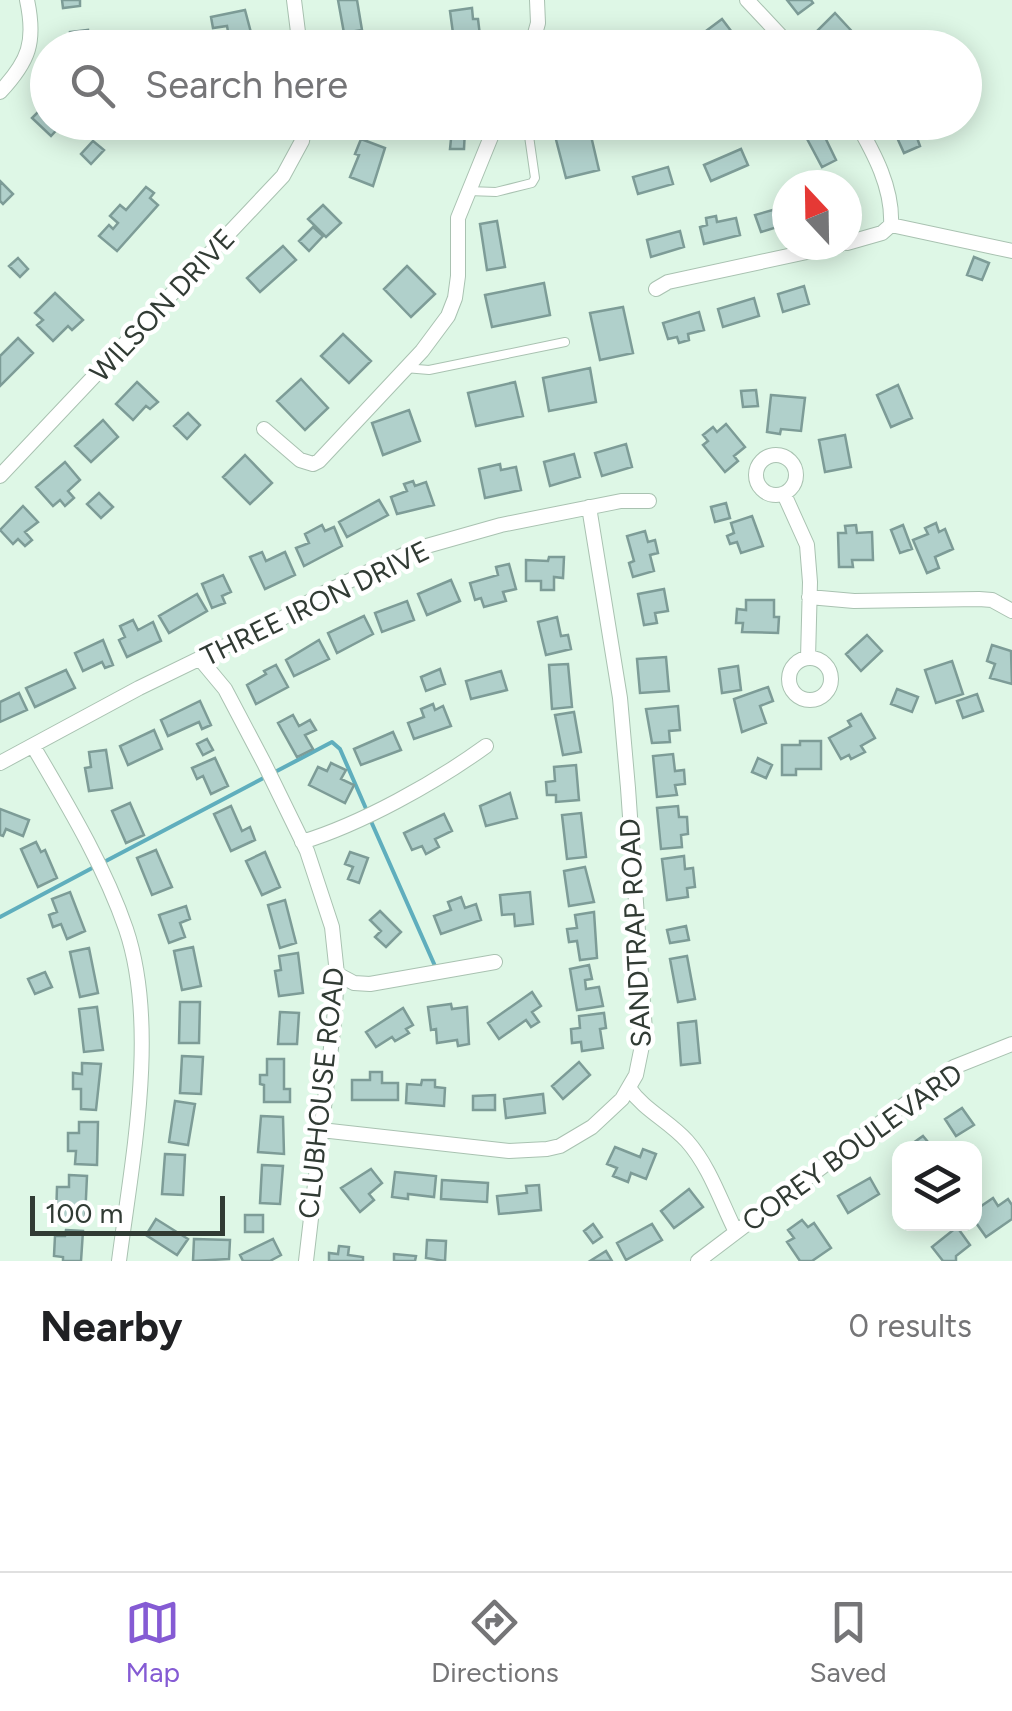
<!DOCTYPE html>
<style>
body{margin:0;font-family:Figtree,sans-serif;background:#f6f6f6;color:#202124}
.controls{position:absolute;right:30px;bottom:30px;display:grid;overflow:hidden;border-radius:20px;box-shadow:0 5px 25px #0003}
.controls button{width:90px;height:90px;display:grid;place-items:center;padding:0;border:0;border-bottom:2px solid #e0e0e0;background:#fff;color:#202124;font:50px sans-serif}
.compass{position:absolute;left:772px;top:170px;width:90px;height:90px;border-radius:50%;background:#fff;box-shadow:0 5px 25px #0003;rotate:338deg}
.scale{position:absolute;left:30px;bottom:25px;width:195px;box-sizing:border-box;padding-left:10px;border:5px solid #313b34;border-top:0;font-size:28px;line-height:35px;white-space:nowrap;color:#313b34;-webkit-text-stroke:8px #fff;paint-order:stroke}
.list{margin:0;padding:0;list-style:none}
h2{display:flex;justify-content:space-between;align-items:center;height:130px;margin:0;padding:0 40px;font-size:42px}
h2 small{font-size:32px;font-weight:400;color:#757577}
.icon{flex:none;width:55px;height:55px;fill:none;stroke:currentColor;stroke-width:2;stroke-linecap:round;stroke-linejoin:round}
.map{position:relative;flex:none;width:1012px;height:1261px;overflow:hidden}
.search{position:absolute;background:#fff;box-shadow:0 5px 25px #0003;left:30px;right:30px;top:30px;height:110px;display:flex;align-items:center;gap:25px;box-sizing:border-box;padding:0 35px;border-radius:55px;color:#757577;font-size:38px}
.sheet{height:310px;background:#fff}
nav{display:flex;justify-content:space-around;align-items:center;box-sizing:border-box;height:140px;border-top:2px solid #e0e0e0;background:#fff;font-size:28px;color:#757577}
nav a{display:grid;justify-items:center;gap:5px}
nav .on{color:#855bd4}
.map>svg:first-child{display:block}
</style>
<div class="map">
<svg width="1012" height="1261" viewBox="0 0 1012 1261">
<rect width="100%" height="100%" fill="#def7e6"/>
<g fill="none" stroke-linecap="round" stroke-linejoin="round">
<path stroke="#5faebd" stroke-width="4" d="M 370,819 L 435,966
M 104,862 L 332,742 L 340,749 L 367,811
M 0,917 L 96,866"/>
</g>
<path fill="#b0d0cb" stroke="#7d9c97" stroke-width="2.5" d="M 62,0 L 80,0 L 80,6 L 63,8 Z
M 338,0 L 357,0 L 362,30 L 344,33 Z
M 787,0 L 811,0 L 813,3 L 798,14 Z
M 472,8 L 473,19 L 478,19 L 481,44 L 476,44 L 476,48 L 455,48 L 450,11 Z
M 245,10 L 254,44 L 231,48 L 227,26 L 213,28 L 211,17 Z
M 835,13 L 858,38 L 848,48 L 843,48 L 835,39 L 828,45 L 816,32 Z
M 722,19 L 744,48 L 710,48 L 716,43 L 706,31 Z
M 88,30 L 90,48 L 71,48 L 70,32 Z
M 48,102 L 48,122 L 63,123 L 51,136 L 32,118 Z
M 207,122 L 230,122 L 227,132 L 206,125 Z
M 890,122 L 921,122 L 925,131 L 916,135 L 920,146 L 904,153 Z
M 588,123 L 599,170 L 566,178 L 554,132 Z
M 820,127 L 836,160 L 822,167 L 805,135 Z
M 452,129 L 465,129 L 464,149 L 450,149 Z
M 361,139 L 385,148 L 373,186 L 350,177 L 359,155 L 355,154 Z
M 93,141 L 104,150 L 91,164 L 81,154 Z
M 741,149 L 748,165 L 711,181 L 704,165 Z
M 668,167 L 673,184 L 638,194 L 633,177 Z
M 0,181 L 13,194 L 3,204 L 0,201 Z
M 146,187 L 154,193 L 150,198 L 158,205 L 117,251 L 99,236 L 109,225 L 113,229 L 118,223 L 110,216 L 120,205 L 126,210 Z
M 323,205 L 341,223 L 326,237 L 308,219 Z
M 787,206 L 787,224 L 761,232 L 755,215 Z
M 716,216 L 717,222 L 736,218 L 740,235 L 704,244 L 700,227 L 707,225 L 706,218 Z
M 497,221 L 505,267 L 487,270 L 480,224 Z
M 313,227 L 323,236 L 309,251 L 299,241 Z
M 680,231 L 684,247 L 651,257 L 647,240 Z
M 283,246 L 296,260 L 260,292 L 247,278 Z
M 974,257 L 989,263 L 982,280 L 967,275 Z
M 18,258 L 28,269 L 20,277 L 9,266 Z
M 407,266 L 435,294 L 411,317 L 384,289 Z
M 544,283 L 550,315 L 492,327 L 485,295 Z
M 804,286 L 809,304 L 783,312 L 778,294 Z
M 55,293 L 83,320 L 72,330 L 68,326 L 53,341 L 37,325 L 43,320 L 35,313 Z
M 754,298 L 759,316 L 723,327 L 718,309 Z
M 623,307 L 633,353 L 600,360 L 590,313 Z
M 699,312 L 704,330 L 688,334 L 689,340 L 679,343 L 677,337 L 668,339 L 663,323 Z
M 343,334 L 371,361 L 349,383 L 321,356 Z
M 18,338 L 33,353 L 0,386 L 0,356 Z
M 590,368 L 596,402 L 549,411 L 543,378 Z
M 301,379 L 328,408 L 305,430 L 277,401 Z
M 137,382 L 158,402 L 150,409 L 146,406 L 133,420 L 116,404 Z
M 515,382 L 523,416 L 476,426 L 468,393 Z
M 898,385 L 912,418 L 891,427 L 877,395 Z
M 756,390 L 758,406 L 743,407 L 741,391 Z
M 771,395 L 805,398 L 801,431 L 781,429 L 780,434 L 767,432 Z
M 409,410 L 420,441 L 383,455 L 372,423 Z
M 188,413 L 200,425 L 187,439 L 174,426 Z
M 103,420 L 118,437 L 91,462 L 75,446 Z
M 726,424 L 745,447 L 734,456 L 738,461 L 725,472 L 703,445 L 708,441 L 703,435 L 713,427 L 717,432 Z
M 845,435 L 851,467 L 825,472 L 819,440 Z
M 626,444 L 632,467 L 602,476 L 595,453 Z
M 574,454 L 580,477 L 550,486 L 544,462 Z
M 245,455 L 272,483 L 250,504 L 223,477 Z
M 65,462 L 80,480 L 68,491 L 74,498 L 65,506 L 60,500 L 53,506 L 36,487 Z
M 500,464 L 501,470 L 516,467 L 521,490 L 485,498 L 479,469 Z
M 413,481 L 415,486 L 426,482 L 434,505 L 397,514 L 391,497 L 407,491 L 404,484 Z
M 99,493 L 113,507 L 101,518 L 87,504 Z
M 379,500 L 388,515 L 347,537 L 339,522 Z
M 726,503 L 730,518 L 715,522 L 711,507 Z
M 23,506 L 38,522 L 25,532 L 32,540 L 25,546 L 18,539 L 13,544 L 0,530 Z
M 752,516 L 763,546 L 741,553 L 737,542 L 730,544 L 727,536 L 734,533 L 731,523 Z
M 936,523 L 939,532 L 945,529 L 953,549 L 935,557 L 939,568 L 927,573 L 913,540 L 928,534 L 925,528 Z
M 322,525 L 325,531 L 334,527 L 342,546 L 304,566 L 296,548 L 309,543 L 305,534 Z
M 856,525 L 857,533 L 872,532 L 873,560 L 852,560 L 853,567 L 839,567 L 838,533 L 846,533 L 845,526 Z
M 903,525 L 912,549 L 900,553 L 891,530 Z
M 645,531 L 648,542 L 655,540 L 658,553 L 650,555 L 654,571 L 633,577 L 629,563 L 634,561 L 627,536 Z
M 262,552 L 266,561 L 285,552 L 295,575 L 265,589 L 250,557 Z
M 549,557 L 564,557 L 563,578 L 554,577 L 554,590 L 541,590 L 541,581 L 526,581 L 526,560 L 548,561 Z
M 509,564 L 516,589 L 503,592 L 506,601 L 484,607 L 481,598 L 475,600 L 470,583 L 498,575 L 496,567 Z
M 223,575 L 231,592 L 222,596 L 225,603 L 212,608 L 202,584 Z
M 451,580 L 460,601 L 427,615 L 418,594 Z
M 664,589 L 668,611 L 655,613 L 657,623 L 644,625 L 638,594 Z
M 197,594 L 207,611 L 169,633 L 159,616 Z
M 746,600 L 774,600 L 774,617 L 779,617 L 778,633 L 742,632 L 743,623 L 736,623 L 737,609 L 746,610 Z
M 407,601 L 414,620 L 382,632 L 375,613 Z
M 364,616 L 373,634 L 337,653 L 328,633 Z
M 557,617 L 561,636 L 568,635 L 571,649 L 546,655 L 538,622 Z
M 133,620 L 138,630 L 153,622 L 161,641 L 127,657 L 119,640 L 125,637 L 120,626 Z
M 867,635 L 882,651 L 861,671 L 846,654 Z
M 103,640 L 113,665 L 105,668 L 102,662 L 83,671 L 75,653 Z
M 319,640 L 329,659 L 294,676 L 286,660 Z
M 992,645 L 1011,651 L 1012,684 L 990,678 L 995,664 L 987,661 Z
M 666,657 L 669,691 L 640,693 L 637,659 Z
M 952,661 L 963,694 L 936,703 L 925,670 Z
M 568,664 L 572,707 L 552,709 L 549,665 Z
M 276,665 L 288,687 L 256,704 L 247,685 L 266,674 L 264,671 Z
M 738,666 L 741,690 L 722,693 L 719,669 Z
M 440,669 L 445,684 L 426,691 L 421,677 Z
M 66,670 L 75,688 L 35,707 L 26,688 Z
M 501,671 L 507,690 L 471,699 L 466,681 Z
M 768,687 L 773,701 L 760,706 L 766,723 L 742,732 L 734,699 Z
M 897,689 L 918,697 L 912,712 L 891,704 Z
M 19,693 L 27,710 L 0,722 L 0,702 Z
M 977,694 L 983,711 L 963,718 L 957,701 Z
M 200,701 L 211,725 L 202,729 L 199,722 L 168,736 L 161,720 Z
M 433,704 L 435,710 L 443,706 L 451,726 L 414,739 L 408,723 L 424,717 L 421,709 Z
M 678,706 L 680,730 L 669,731 L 670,742 L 652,743 L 646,709 Z
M 574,712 L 581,752 L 563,755 L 555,715 Z
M 861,714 L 875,738 L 861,746 L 865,752 L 851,759 L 849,755 L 841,759 L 829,738 L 851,726 L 848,721 Z
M 293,715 L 299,726 L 310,720 L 316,730 L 305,735 L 313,749 L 297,757 L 278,723 Z
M 154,730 L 162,749 L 128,765 L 120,746 Z
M 393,732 L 401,750 L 361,765 L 354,749 Z
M 207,739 L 213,750 L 203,755 L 197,744 Z
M 800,741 L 821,741 L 821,769 L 796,769 L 796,775 L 782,775 L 782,745 L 800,745 Z
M 106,750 L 112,788 L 89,791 L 85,768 L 91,767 L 89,752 Z
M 673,754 L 675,771 L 684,770 L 685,784 L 675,785 L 677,795 L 657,797 L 653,756 Z
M 215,758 L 228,786 L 211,794 L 203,776 L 197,779 L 192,768 Z
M 758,758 L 772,765 L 766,778 L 752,772 Z
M 331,763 L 346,770 L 341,779 L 354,785 L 345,803 L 309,785 L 318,767 L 327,771 Z
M 576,765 L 579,800 L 556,802 L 556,795 L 547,795 L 546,782 L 555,781 L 554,767 Z
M 510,793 L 517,818 L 486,826 L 480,806 Z
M 130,803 L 144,835 L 126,843 L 112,811 Z
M 231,806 L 242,831 L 250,827 L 255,840 L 231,851 L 214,814 Z
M 678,806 L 679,817 L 687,817 L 688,834 L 681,835 L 682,847 L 661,849 L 657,808 Z
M 0,809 L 29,820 L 23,836 L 6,829 L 3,836 L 0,835 Z
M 581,813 L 586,857 L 567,859 L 562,815 Z
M 444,814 L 452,831 L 435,839 L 439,847 L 426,854 L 422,846 L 412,850 L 404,833 Z
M 36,842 L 41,852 L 45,850 L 57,878 L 38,887 L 21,849 Z
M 156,850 L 172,887 L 152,895 L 137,858 Z
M 265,852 L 280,887 L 262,895 L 246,861 Z
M 350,852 L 368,858 L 359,883 L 348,879 L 353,867 L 345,864 Z
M 684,856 L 685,869 L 693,868 L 695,887 L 687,888 L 688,897 L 667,900 L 662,859 Z
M 585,867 L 594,902 L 569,906 L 564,871 Z
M 70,892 L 85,931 L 67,939 L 61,924 L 53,927 L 49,915 L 57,912 L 52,899 Z
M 530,892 L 533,924 L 515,926 L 514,914 L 502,915 L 500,895 Z
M 461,897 L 465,908 L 476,904 L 481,920 L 441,934 L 434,916 L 451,910 L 448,902 Z
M 285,900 L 296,943 L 280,948 L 268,905 Z
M 186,906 L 190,919 L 180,923 L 185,937 L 169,943 L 159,915 Z
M 380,911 L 401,932 L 386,947 L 375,937 L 381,931 L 370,920 Z
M 594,912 L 597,958 L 580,960 L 577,941 L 569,942 L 567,929 L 577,928 L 575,915 Z
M 686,926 L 689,940 L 670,943 L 667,930 Z
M 193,947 L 201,986 L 182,990 L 174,951 Z
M 89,948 L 98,993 L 80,997 L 70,952 Z
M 298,953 L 303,993 L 279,996 L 275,971 L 281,970 L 279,956 Z
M 687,956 L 695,999 L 678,1002 L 670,959 Z
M 589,965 L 592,979 L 585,980 L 586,989 L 599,987 L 603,1006 L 577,1010 L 570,969 Z
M 45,972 L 52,987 L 35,994 L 28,979 Z
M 532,992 L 541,1006 L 532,1012 L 539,1022 L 531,1027 L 526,1020 L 499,1039 L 488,1023 Z
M 180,1002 L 200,1002 L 199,1043 L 179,1043 Z
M 451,1004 L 452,1009 L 467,1007 L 469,1044 L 458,1046 L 457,1040 L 437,1043 L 436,1029 L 431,1030 L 428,1007 Z
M 97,1007 L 103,1050 L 84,1052 L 79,1009 Z
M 403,1008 L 413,1025 L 406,1029 L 409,1033 L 395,1041 L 392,1037 L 376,1047 L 366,1032 Z
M 280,1012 L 299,1013 L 297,1044 L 278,1044 Z
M 604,1013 L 606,1028 L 600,1029 L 603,1048 L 582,1051 L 581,1042 L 572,1043 L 571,1029 L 580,1028 L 579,1016 Z
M 696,1021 L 700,1063 L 681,1065 L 678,1023 Z
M 182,1056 L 203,1057 L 201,1094 L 180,1093 Z
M 267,1059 L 284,1059 L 284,1089 L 290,1089 L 290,1102 L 264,1102 L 264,1085 L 260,1084 L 260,1075 L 267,1075 Z
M 579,1062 L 590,1075 L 563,1099 L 552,1086 Z
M 82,1063 L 101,1064 L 96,1110 L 81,1109 L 81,1089 L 73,1089 L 73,1073 L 82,1074 Z
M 370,1072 L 382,1072 L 382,1083 L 398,1083 L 398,1100 L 352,1100 L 352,1080 L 370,1080 Z
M 422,1080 L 435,1080 L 435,1087 L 445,1088 L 444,1106 L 406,1103 L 407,1084 L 421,1085 Z
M 543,1094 L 545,1113 L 506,1118 L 504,1099 Z
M 495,1095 L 495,1110 L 473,1110 L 473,1096 Z
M 175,1101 L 195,1104 L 188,1145 L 169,1142 Z
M 962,1108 L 974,1125 L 956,1136 L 945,1119 Z
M 261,1116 L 283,1117 L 284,1154 L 258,1152 Z
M 79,1122 L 98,1122 L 97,1165 L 75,1164 L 76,1151 L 68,1151 L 68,1133 L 79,1133 Z
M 923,1136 L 933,1148 L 906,1148 Z
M 615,1147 L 640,1157 L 643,1149 L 656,1154 L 646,1179 L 631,1173 L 628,1182 L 613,1176 L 617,1168 L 607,1164 Z
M 165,1154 L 185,1155 L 183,1195 L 162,1194 Z
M 262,1165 L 283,1166 L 280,1204 L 260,1203 Z
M 371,1169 L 382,1183 L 369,1194 L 374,1200 L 360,1212 L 341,1188 Z
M 395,1172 L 436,1176 L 434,1197 L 408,1194 L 408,1199 L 392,1197 Z
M 69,1175 L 87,1176 L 85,1219 L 56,1218 L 57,1187 L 69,1187 Z
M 870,1178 L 879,1194 L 848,1213 L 838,1196 Z
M 442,1180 L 488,1183 L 487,1202 L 441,1199 Z
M 539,1185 L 541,1210 L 499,1214 L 497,1196 L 527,1193 L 526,1186 Z
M 689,1189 L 703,1207 L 674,1228 L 661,1211 Z
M 993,1198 L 998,1206 L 1008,1199 L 1012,1205 L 1012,1219 L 986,1237 L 974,1220 L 974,1211 Z
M 245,1215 L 263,1215 L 263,1232 L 245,1232 Z
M 156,1219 L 188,1239 L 177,1255 L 146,1235 Z
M 802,1220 L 808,1227 L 814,1223 L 831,1248 L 812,1261 L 800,1261 L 787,1242 L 794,1238 L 788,1230 Z
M 593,1224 L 602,1237 L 593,1243 L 584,1231 Z
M 652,1224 L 662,1240 L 626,1260 L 617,1243 Z
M 957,1227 L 970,1245 L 956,1256 L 956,1261 L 943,1261 L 932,1247 Z
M 66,1230 L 83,1231 L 81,1261 L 63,1261 L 63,1257 L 54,1256 L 55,1236 L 65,1236 Z
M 194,1239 L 230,1240 L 229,1259 L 193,1261 Z
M 273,1239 L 281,1255 L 270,1261 L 243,1261 L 240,1255 Z
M 427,1240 L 446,1241 L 445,1261 L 426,1258 Z
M 339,1246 L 349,1247 L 348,1255 L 363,1257 L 363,1261 L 329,1261 L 329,1253 L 338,1254 Z
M 606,1251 L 612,1261 L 590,1261 Z
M 394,1254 L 416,1256 L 415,1261 L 394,1261 Z"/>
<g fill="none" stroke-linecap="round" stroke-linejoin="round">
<defs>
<path id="service" d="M 468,191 L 496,192 L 532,183 L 535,178 L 527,122
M 405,368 L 429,370 L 565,342"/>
<path id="minor" d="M 294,0 L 300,48
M 747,0 L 792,48
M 531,48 L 538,23 L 537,0
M 0,92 C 29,61 36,42 27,0
M 856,122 C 874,153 893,188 891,225
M 643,127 L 669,132 L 711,122
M 847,243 L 882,233 L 891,225 L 1012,251
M 656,289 L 668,282 L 839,245
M 264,429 L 300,460 L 313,464 L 319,461 L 422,351 L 448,316 L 455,298 L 458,276 L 458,218 L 497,122
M756 475a20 20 0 1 1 40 0a20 20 0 1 1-40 0Z
M 0,476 L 283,176 L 302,141 L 305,122
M 784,494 L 807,545 L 810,582 L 808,658
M 809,597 L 854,601 L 979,599 L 992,600 L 1012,611
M789 679a21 21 0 1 1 42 0a21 21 0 1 1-42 0Z
M 200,659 L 225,689 L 264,763 L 307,851 L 332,927 L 337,974 L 334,1022 L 306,1261
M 33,746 C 67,804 104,865 126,929 C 159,1027 132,1160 119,1261
M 0,763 L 139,688 L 281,619 L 322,594 L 416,549 L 501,525 L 621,501 L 649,501
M 302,842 C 361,824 435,783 486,746
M 337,974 L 354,983 L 370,984 L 495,962
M 629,1088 C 644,1110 669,1121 687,1141 C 710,1167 721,1202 736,1232
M 321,1130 L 509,1151 L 547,1149 L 560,1146 L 592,1127 L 622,1099 L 636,1075 L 645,1031 L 628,788 L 620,698 L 589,507
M 698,1261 L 954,1067 L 1012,1044"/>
</defs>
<use href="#service" stroke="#a9c2b1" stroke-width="10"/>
<use href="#minor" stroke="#a9c2b1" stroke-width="16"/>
<use href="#service" stroke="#fff" stroke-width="8"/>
<use href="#minor" stroke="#fff" stroke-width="14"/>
</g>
<g text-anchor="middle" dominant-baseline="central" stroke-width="9" stroke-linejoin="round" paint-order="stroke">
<g font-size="28" fill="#313b34" stroke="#fff">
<text transform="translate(162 305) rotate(-47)">WILSON DRIVE</text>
<text transform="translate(315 603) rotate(-26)">THREE IRON DRIVE</text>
<text transform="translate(635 933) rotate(-93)">SANDTRAP ROAD</text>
<text transform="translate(321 1093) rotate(-84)">CLUBHOUSE ROAD</text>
<text transform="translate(852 1147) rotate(-36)">COREY BOULEVARD</text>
</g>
</g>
</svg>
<div class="controls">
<button><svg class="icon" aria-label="layers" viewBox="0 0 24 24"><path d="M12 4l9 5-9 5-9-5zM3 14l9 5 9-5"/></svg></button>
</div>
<svg class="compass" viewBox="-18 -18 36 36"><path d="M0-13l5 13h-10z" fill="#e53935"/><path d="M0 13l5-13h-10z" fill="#757577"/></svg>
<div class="scale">100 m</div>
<div class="search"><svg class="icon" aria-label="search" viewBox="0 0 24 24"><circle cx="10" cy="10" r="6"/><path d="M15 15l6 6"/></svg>Search here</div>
</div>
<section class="sheet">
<h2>Nearby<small>0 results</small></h2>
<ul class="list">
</ul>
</section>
<nav>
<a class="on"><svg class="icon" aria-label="map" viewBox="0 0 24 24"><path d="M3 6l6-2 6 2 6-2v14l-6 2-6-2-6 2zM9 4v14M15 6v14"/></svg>Map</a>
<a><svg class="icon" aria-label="directions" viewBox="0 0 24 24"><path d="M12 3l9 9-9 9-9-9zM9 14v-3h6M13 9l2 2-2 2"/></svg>Directions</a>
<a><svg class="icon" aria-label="saved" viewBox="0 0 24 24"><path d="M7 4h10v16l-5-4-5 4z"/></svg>Saved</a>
</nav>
